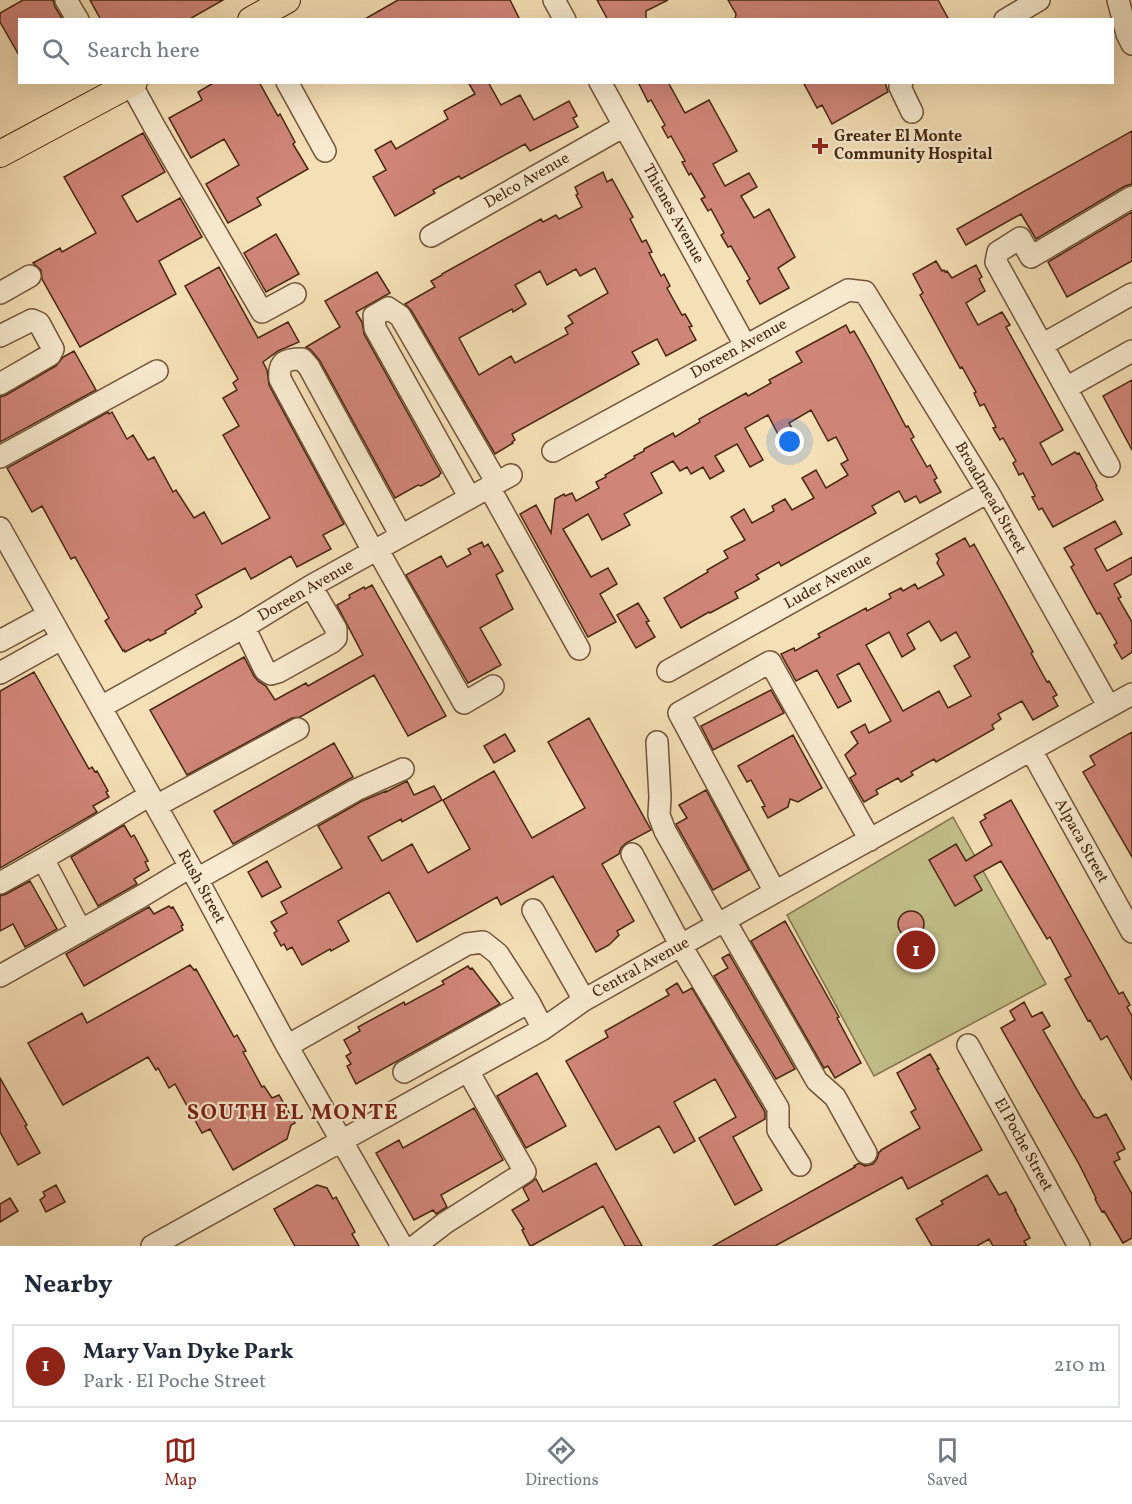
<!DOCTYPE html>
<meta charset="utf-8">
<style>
body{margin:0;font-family:Vollkorn,serif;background:#f2f2f3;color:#1f2937}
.you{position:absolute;left:790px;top:442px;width:21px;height:21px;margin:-15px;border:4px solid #fff;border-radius:50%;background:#1a73e8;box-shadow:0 0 0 9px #1a73e833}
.badge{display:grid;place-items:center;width:39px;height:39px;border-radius:50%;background:#8f2418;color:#fff;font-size:20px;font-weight:700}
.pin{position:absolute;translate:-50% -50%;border:3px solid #fff;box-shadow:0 2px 6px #0006}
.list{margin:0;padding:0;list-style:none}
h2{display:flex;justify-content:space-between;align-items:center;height:78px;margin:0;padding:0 24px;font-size:26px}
h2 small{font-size:20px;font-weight:400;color:#747a83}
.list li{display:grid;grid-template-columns:39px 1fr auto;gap:18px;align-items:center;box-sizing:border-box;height:84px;margin:0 12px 12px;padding:0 12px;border:2px solid #e0e1e3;border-radius:0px}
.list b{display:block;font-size:22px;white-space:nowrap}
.list p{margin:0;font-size:20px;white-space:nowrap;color:#747a83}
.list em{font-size:20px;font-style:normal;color:#747a83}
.icon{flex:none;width:33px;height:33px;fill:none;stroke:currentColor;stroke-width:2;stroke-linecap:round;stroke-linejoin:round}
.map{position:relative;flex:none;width:1132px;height:1246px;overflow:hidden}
.search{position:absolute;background:#fff;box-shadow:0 6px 24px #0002;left:18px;right:18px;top:18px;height:66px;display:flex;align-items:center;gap:15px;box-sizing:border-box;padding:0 21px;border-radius:0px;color:#747a83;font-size:22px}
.sheet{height:174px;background:#fff}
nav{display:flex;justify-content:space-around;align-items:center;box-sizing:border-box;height:84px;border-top:2px solid #e0e1e3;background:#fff;font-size:16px;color:#747a83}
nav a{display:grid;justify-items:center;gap:3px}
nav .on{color:#8f2418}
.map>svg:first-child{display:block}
</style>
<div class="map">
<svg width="1132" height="1246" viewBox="0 0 1132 1246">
<rect width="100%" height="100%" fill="#f5dfb6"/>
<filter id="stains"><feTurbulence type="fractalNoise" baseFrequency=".00333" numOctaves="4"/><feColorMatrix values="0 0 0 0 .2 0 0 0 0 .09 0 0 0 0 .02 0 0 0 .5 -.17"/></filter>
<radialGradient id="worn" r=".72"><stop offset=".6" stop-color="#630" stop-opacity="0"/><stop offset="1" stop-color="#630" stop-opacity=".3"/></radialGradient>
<path fill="#c2c089" stroke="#84734c" stroke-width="1.5" d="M 953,817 L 1046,984 L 874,1076 L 787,915 Z"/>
<path fill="#d08579" stroke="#46260f" stroke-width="1.5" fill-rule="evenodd" d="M 23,0 L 53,0 L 55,7 L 63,20 L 20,20 L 20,57 L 0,22 L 0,13 Z
M 90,0 L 223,0 L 188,20 L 101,20 Z
M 398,0 L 510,0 L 520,20 L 363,20 Z
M 597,0 L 668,0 L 646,11 L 646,20 L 608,20 Z
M 728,0 L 938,0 L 949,20 L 735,20 L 736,14 Z
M 215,82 L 259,82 L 278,116 L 280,114 L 295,142 L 293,144 L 308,169 L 257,198 L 261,205 L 228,223 L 206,184 L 239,165 L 224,139 L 191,158 L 169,118 L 202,100 L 198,92 Z
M 468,82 L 488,82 L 501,105 L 520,95 L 534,120 L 569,101 L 577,116 L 573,118 L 578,127 L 530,151 L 525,144 L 461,179 L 459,176 L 433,190 L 435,193 L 395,216 L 373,177 L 386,170 L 375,150 L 391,141 L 396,149 L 448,119 L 444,111 L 475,94 Z
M 638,82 L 668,82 L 685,113 L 709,100 L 737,151 L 713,164 L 725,186 L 749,173 L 757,187 L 741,196 L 754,218 L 769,209 L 795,257 L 778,268 L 789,288 L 760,304 L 747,281 L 750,279 L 731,246 L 728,247 L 721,235 L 724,233 L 711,209 L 708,211 L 701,199 L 705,197 L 691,173 L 689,175 L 682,162 L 685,161 L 671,136 L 668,138 L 662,127 L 665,125 L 651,100 L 648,102 Z
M 803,82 L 885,82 L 888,92 L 832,124 L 822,105 L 817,108 Z
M 1132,131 L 1132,184 L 1125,186 L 1036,239 L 1021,214 L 966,245 L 957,229 Z
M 143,133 L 165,172 L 122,196 L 137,222 L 180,198 L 202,237 L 159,261 L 176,294 L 80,347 L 42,279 L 41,270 L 33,263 L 60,248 L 62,252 L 96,233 L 64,177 Z
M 603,172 L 607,182 L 612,179 L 633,217 L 630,219 L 642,242 L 646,240 L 652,252 L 649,253 L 661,276 L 664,274 L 670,286 L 667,288 L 682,315 L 685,314 L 692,326 L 689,327 L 696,340 L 666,356 L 657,339 L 632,352 L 639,364 L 512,434 L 515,440 L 512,442 L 513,443 L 495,454 L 411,310 L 405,304 L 435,287 L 431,281 L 442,275 L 442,274 L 541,219 L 543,222 L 556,215 L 559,219 L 582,207 L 576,195 L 578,194 L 575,187 ZM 595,268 L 608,293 L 568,316 L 573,323 L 565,328 L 568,334 L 515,363 L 511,356 L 479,375 L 459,338 L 512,309 L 513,312 L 526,304 L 515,285 L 540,271 L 547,285 L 576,269 L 580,276 Z
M 1132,212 L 1132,261 L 1067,297 L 1048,262 Z
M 276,234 L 299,274 L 266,292 L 244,253 Z
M 936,261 L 942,271 L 944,270 L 945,272 L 947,271 L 952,278 L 976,265 L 982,277 L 979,279 L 985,291 L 966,303 L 978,325 L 1002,312 L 1010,325 L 1006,327 L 1063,430 L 1040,443 L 1052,465 L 1075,452 L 1077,454 L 1079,453 L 1097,486 L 1096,487 L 1103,500 L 1053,527 L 1042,508 L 1039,510 L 1032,497 L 1035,496 L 1023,473 L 1019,475 L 1013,463 L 1016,461 L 1003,438 L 1000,440 L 993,428 L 996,427 L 984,404 L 980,406 L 974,393 L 976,392 L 962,367 L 960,368 L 920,295 L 923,293 L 913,274 Z
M 219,267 L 258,338 L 288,322 L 299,342 L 278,351 L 263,362 L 267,370 L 269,385 L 344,524 L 323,535 L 331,549 L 297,567 L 291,556 L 251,579 L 245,568 L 196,595 L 202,607 L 195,611 L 196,613 L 165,631 L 166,633 L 150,641 L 149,639 L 125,652 L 124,650 L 123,651 L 105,621 L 109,618 L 75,557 L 71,559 L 42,506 L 32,512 L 7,468 L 108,412 L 109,414 L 112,412 L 127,439 L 133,435 L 148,460 L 154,457 L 173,492 L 176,490 L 194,518 L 204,512 L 222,544 L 270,518 L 223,435 L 239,426 L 223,398 L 237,390 L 233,383 L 238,379 L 185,286 Z
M 377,272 L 390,293 L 356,312 L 362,322 L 364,334 L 441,473 L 439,475 L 439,476 L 421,486 L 418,485 L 395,498 L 320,361 L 311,350 L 306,347 L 340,327 L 325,301 Z
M 846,325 L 850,333 L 854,331 L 870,359 L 906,427 L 908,426 L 914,437 L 911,439 L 927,467 L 930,465 L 937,478 L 934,480 L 941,492 L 920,503 L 916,496 L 905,502 L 899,491 L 872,506 L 876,513 L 781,566 L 779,562 L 756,575 L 759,579 L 735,592 L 738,598 L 710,613 L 709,612 L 681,628 L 664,598 L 708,572 L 707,570 L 728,558 L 724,551 L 745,540 L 731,517 L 744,509 L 752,523 L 774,511 L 772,506 L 785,499 L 792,510 L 814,498 L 802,478 L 816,470 L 826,488 L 848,475 L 841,464 L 848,460 L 836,437 L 828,441 L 811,410 L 789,423 L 796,435 L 782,442 L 768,415 L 745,428 L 763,460 L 750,467 L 737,444 L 715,456 L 724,471 L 710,479 L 703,467 L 691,474 L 687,467 L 680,471 L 673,461 L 651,473 L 662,493 L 624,514 L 630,525 L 602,540 L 588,514 L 563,529 L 591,577 L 608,568 L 617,584 L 600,594 L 616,622 L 588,637 L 520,514 L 536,505 L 551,533 L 555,499 L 564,494 L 565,496 L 572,493 L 576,501 L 599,488 L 596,482 L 606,477 L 605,475 L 635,458 L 634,456 L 644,451 L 644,449 L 673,433 L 675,437 L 700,422 L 699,419 L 746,393 L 748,396 L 771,383 L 769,380 L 802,362 L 796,352 Z
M 74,351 L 96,390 L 0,442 L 0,397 L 6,395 L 56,366 L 63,357 Z
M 1132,380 L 1132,450 L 1103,396 Z
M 1115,521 L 1122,534 L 1095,549 L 1107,571 L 1132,557 L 1132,574 L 1114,584 L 1121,597 L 1118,598 L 1132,622 L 1132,652 L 1122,659 L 1114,645 L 1117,643 L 1100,613 L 1097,614 L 1071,567 L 1074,565 L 1064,548 Z
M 965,538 L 970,547 L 974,544 L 996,584 L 1033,652 L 1031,653 L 1047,682 L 1049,681 L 1057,695 L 1053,697 L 1058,706 L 1033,720 L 1022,701 L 998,714 L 1001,719 L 992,725 L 994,729 L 936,762 L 934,759 L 911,772 L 913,775 L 901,782 L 898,778 L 876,790 L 878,794 L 864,802 L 850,778 L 856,774 L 845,755 L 858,743 L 851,732 L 865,724 L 869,733 L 891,721 L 859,663 L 837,675 L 851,701 L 838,708 L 817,670 L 796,681 L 781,654 L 794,648 L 795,651 L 820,637 L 818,634 L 866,608 L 867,611 L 891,598 L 889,594 L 901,588 L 903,591 L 915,584 L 918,589 L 944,575 L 937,563 L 939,559 L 936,554 ZM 929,621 L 941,641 L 956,632 L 970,657 L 954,666 L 971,696 L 948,708 L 939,691 L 903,711 L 866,645 L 889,632 L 902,657 L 915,649 L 907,634 Z
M 482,542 L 484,547 L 488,544 L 503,571 L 496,575 L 513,609 L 480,628 L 501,665 L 468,683 L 406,575 L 441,556 L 447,567 L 471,554 L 468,549 Z
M 372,585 L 446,716 L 408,736 L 374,675 L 300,717 L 292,718 L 187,775 L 150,710 L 244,657 L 254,676 L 258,681 L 266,686 L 275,700 L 306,683 L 308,686 L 363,655 L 337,605 L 350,598 L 349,595 L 364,587 L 365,589 Z
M 638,603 L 649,621 L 646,622 L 655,637 L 636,648 L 617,615 Z
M 34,672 L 89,769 L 92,767 L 95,772 L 97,771 L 108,791 L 106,792 L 109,797 L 93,806 L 97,812 L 0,868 L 0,691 Z
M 771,690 L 784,713 L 713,750 L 701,726 Z
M 589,718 L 651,830 L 626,843 L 621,848 L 619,854 L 602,864 L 634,921 L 617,931 L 619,935 L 609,945 L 596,952 L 553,876 L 501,905 L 497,897 L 417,942 L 389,892 L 338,921 L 349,941 L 331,951 L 330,949 L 302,965 L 292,947 L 287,950 L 284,944 L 281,946 L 274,933 L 277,931 L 271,922 L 287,913 L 281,902 L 342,868 L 318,826 L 362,801 L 386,791 L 386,792 L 407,781 L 414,795 L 434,786 L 442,800 L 402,822 L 401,819 L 368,837 L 382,861 L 412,844 L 428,873 L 470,849 L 443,800 L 494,771 L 532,838 L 585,808 L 548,742 Z
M 1132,732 L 1132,857 L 1083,772 L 1095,765 L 1090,756 Z
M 505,734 L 515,751 L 494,763 L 484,746 Z
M 793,735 L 822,788 L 798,802 L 790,799 L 788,807 L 768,818 L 762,807 L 765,806 L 751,780 L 747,782 L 738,766 Z
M 334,743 L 353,777 L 233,844 L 214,811 Z
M 706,790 L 749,870 L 713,890 L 676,824 L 687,818 L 679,805 Z
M 1011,800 L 1119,994 L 1123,992 L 1130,1005 L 1127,1007 L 1132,1016 L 1132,1080 L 1107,1036 L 1101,1040 L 1090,1020 L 1088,1021 L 1065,979 L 1071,976 L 1050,937 L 1047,939 L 1001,861 L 974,876 L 982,890 L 955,906 L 929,860 L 956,844 L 966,861 L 992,845 L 980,822 L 986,818 L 984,815 Z
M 124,825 L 131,837 L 134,835 L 148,861 L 145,862 L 149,870 L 134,879 L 137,884 L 98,906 L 71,857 Z
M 267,861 L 281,887 L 262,897 L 248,872 Z
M 30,881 L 57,929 L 25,947 L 13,924 L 0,931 L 0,896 L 6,894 Z
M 169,906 L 171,908 L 173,907 L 183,925 L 181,926 L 183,930 L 84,986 L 66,954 L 149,907 L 154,914 Z
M898 924a13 13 0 1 1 26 0a13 13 0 1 1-26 0Z
M 785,921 L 839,1017 L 837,1018 L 861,1063 L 835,1078 L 828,1066 L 824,1068 L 751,941 Z
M 729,954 L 795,1069 L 776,1079 L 714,976 L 728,968 L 722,958 Z
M 190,965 L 194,970 L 196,969 L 234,1037 L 237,1035 L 246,1051 L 243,1052 L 262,1087 L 264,1086 L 272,1098 L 279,1095 L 295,1123 L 291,1125 L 287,1139 L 233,1170 L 210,1129 L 202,1133 L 175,1084 L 169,1088 L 158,1068 L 156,1070 L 148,1057 L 63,1105 L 28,1043 L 82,1013 L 87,1023 Z
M 468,966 L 470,969 L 472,968 L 500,1004 L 356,1084 L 347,1066 L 351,1064 L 346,1056 L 351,1053 L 344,1040 L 360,1031 L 358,1027 L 404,1002 L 405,1005 L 444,984 L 442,981 Z
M 677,983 L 683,993 L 692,988 L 765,1112 L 765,1119 L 733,1137 L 762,1190 L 735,1205 L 699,1138 L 736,1117 L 715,1079 L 674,1102 L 695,1141 L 674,1153 L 659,1126 L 616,1150 L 566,1061 L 608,1037 L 605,1031 L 669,995 L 666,990 Z
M 1024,1002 L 1032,1017 L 1042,1012 L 1050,1026 L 1043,1030 L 1083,1100 L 1084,1100 L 1094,1117 L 1098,1118 L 1106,1114 L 1125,1149 L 1117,1153 L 1120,1159 L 1114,1162 L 1132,1194 L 1132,1238 L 1123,1243 L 1104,1211 L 1102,1212 L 1095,1199 L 1096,1198 L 1079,1164 L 1001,1028 L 1015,1020 L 1010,1011 Z
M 930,1054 L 939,1069 L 937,1069 L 982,1150 L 908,1189 L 902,1177 L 775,1246 L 713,1246 L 855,1167 L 854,1166 L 859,1163 L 865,1166 L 873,1164 L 877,1159 L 879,1152 L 881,1151 L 881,1150 L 920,1128 L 911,1112 L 916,1109 L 897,1073 Z
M 537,1073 L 566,1126 L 526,1148 L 497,1096 Z
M 0,1078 L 27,1125 L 25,1126 L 40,1153 L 18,1165 L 0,1132 Z
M 474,1108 L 503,1160 L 441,1195 L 447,1207 L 436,1214 L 433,1210 L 414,1220 L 376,1153 L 399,1140 L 403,1148 Z
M 596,1163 L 642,1246 L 625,1246 L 603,1206 L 533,1245 L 530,1246 L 522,1230 L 524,1229 L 512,1210 L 529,1200 L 523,1188 L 536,1179 L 543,1192 Z
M 987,1175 L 999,1195 L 1006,1192 L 1016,1210 L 1015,1210 L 1030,1238 L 1024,1241 L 1027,1246 L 993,1246 L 989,1239 L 977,1246 L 932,1246 L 916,1219 L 943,1204 L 941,1201 Z
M 56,1185 L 65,1202 L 46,1212 L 40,1200 L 45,1196 L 43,1192 Z
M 317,1185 L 327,1188 L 333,1199 L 336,1197 L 355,1232 L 352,1234 L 359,1246 L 295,1246 L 274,1209 Z
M 10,1198 L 18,1211 L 0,1222 L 0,1204 Z"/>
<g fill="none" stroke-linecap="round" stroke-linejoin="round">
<defs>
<path id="minor" d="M 66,0 L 78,20
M 554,0 L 565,20
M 1118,0 L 1127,34 L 1132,44
M 1005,20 L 1039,0
M 287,82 L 325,151
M 600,82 L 745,345
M 902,82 L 900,87 L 912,112
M 131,84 L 154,126 L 262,312 L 295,294
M 431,236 L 624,126
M 0,293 L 30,276
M 0,336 L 32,320 L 39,323 L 53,349 L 50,355 L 0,384
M 1042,345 L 1132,294
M 1066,388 L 1132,351
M 553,451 L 848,290 L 865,292 L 988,492 L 1109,707
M 0,457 L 157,371
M 1109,466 L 996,262 L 998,252 L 1020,238 L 1031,257 L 1132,197
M 489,487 L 579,649
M 470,498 L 375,328 L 374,316 L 388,308 L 400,316 L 497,483
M 0,528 L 197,879 L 287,1046 L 402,1246
M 401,536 L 309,367 L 302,359 C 286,359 278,361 280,379 L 373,551 L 381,556 L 464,703 L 493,686
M 244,627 L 265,670 L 271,674 L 278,672 L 332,642 L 336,638 L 336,629 L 311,586
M 0,641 L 48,615
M 668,671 L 988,492
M 0,673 L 61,639
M 101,707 L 244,627 L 311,586 L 511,475
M 657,742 L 660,797 L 659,815 L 665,831 L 718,925
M 1031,750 L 1132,932
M 156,806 L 298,729
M 632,854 L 681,946 L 778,1108 L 778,1130 L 800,1165
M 197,879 L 356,790 L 403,769
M 0,883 L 43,859
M 775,892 L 679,713 L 770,662 L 870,840
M 533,910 L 584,1000
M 725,921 L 817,1081 L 835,1097 L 866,1153
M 81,931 L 43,859 L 150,795
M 0,976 L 142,896 L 190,867
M 968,1045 L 1079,1246
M 287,1046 L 467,944 L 483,942 L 498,954 L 529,1002 L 543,1029
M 404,1072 L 529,1002
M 152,1246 L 543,1029 L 584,1000 L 775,892 L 1132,694
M 415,1246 L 445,1223 L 525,1172 L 468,1071"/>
<path id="major" d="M 251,20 L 287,0
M 0,154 L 134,82"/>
</defs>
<use href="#minor" stroke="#725439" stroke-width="24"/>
<use href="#major" stroke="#46260f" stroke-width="28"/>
<use href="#minor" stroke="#f8ead0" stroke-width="21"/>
<use href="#major" stroke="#f5dfb6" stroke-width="26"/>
</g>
<path fill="#8f2418" stroke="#f8ead0" stroke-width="2" d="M817 137h6v6h6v6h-6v6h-6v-6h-6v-6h6z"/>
<g text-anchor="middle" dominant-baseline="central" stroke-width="4.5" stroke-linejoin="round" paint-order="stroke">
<g font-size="16" font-weight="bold" fill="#46260f" stroke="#f8ead0" text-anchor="start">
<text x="834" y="137">Greater El Monte<tspan x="834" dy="18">Community Hospital</tspan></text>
</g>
<g font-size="16" fill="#46260f" stroke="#f8ead0">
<text transform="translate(527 181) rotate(-30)">Delco Avenue</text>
<text transform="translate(673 214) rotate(61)">Thienes Avenue</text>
<text transform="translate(739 349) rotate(-29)">Doreen Avenue</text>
<text transform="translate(990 498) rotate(60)">Broadmead Street</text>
<text transform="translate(828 582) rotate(-29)">Luder Avenue</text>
<text transform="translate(306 591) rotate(-30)">Doreen Avenue</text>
<text transform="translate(1081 841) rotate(61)">Alpaca Street</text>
<text transform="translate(201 887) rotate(61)">Rush Street</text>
<text transform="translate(641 968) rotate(-29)">Central Avenue</text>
<text transform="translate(1023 1145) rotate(61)">El Poche Street</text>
</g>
<g font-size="22" font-weight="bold" letter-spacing="1.5" fill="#7a1f14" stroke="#f8ead0">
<text x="293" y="1113">SOUTH EL MONTE</text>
</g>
</g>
<rect width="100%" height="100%" filter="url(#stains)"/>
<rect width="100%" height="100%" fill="url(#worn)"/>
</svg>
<div class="you"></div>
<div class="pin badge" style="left:916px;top:950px">1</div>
<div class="search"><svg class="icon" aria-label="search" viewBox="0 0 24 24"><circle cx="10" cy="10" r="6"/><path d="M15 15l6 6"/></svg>Search here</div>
</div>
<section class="sheet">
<h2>Nearby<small></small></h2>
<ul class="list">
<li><span class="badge">1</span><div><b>Mary Van Dyke Park</b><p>Park · El Poche Street</p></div><em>210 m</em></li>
</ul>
</section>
<nav>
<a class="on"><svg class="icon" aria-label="map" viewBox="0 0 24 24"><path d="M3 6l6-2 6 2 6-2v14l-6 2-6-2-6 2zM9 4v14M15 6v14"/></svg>Map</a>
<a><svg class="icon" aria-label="directions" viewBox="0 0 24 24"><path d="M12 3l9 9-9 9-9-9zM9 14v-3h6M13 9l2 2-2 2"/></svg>Directions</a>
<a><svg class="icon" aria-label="saved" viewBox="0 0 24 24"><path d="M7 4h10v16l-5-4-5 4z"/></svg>Saved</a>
</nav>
